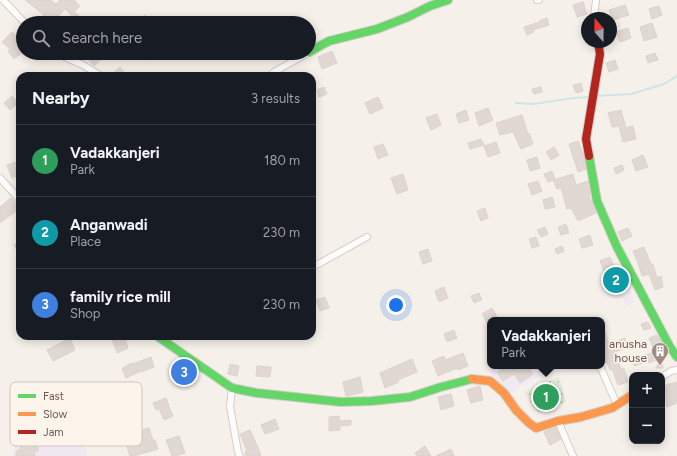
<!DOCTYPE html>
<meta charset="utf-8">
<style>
body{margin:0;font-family:Figtree,sans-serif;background:#20242c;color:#f1f3f6}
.controls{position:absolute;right:12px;bottom:12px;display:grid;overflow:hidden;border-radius:8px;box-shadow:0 2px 10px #0003}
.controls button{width:36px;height:36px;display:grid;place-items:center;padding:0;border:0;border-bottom:1px solid #363941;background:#171b24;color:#f1f3f6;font:20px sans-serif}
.compass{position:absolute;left:581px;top:12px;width:36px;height:36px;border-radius:50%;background:#171b24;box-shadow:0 2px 10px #0003;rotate:340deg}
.you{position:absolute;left:396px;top:305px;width:14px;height:14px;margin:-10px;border:3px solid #fff;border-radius:50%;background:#1a73e8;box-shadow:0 0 0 6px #1a73e833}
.badge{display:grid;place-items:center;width:26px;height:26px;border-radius:50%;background:#db2777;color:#fff;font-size:13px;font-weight:700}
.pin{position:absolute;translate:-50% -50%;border:2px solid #fff;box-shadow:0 1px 4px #0006}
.popup{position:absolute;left:487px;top:317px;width:118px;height:52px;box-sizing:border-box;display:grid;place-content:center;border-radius:8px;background:#171b24;filter:drop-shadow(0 1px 3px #0005);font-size:13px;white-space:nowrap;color:#9ea1a6}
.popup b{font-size:15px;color:#f1f3f6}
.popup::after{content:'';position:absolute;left:50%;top:100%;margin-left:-8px;border:8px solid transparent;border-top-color:#171b24}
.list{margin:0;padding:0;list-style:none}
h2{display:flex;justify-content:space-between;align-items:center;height:52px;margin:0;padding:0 16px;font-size:17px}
h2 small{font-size:13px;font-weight:400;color:#9ea1a6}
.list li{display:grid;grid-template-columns:26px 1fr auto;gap:12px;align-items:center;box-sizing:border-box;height:72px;padding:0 16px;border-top:1px solid #363941}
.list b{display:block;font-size:15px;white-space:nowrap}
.list p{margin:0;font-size:13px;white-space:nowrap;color:#9ea1a6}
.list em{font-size:13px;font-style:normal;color:#9ea1a6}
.icon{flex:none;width:22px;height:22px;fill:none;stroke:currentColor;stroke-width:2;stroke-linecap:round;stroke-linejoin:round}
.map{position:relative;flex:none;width:677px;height:456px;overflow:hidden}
.search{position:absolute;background:#171b24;box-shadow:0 2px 10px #0003;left:16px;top:16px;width:300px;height:44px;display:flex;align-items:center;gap:10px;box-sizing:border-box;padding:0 14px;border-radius:22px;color:#9ea1a6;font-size:15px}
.panel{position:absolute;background:#171b24;box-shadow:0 2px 10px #0003;left:16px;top:72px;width:300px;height:268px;border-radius:12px}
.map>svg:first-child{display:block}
</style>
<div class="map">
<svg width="677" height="456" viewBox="0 0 677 456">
<defs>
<pattern id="grass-dots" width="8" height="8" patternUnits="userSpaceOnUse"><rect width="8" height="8" fill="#e4ead7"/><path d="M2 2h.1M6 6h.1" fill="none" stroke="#bdc0b1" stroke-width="1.8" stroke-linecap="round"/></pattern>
</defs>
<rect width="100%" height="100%" fill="#f5f0ea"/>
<path fill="#f1e9f1" d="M 630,291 L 635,302 L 627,306 L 621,296 Z
M 494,366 L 561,366 L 562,367 L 520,385 L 511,395 L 502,387 L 490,371 Z
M 77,426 L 86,448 L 87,456 L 14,456 L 14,437 Z"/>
<path fill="url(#grass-dots)" d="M 559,377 L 566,402 L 538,413 L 524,392 Z"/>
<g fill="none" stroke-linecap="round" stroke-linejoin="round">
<path stroke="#cee5e3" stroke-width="2" d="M 595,96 L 631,94 L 664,84 L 677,76
M 516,103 L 533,104 L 574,98 L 590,97"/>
</g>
<path fill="#e1d8d3" stroke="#ddd3cd" d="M 25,0 L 51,0 L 56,4 L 60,0 L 74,0 L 80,6 L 74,12 L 88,23 L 79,23 L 65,9 L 52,23 L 46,23 L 41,18 L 44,15 Z
M 583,2 L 587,14 L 577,17 L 573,5 Z
M 625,5 L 629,15 L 613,20 L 609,10 Z
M 659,6 L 662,15 L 652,19 L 649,9 Z
M 145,15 L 152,23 L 136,23 Z
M 547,18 L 549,25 L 533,30 L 534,32 L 527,35 L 524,27 L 540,22 L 539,21 Z
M 652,23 L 657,37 L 644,41 L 640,27 Z
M 628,28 L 631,38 L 620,42 L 616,32 Z
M 12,32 L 17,36 L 16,37 L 23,45 L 23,52 L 14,59 L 8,51 L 10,49 L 2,42 Z
M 332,51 L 337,63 L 322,69 L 318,57 Z
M 89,53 L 100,53 L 104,57 L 94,66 L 86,56 Z
M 142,53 L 156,53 L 148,60 Z
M 655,53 L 658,60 L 648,63 L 646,56 Z
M 615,60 L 618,69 L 609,72 L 606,63 Z
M 120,67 L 127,76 L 110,76 Z
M 581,83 L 583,91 L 576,93 L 573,85 Z
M 324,87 L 327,94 L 319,97 L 317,90 Z
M 541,87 L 542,92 L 534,94 L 532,89 Z
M 12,96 L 18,103 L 10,110 L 4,103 Z
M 378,97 L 383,108 L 370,114 L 365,103 Z
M 488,108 L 493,120 L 479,126 L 475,113 Z
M 466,110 L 469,120 L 459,123 L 456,114 Z
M 621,110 L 626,128 L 633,126 L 636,139 L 623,142 L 619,126 L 612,127 L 608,113 Z
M 437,114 L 441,125 L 431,130 L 426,118 Z
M 522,115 L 528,134 L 529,133 L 533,144 L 521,149 L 513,132 L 500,135 L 496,123 Z
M 481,139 L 484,145 L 470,149 L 468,143 Z
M 578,141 L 584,156 L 586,169 L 578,172 L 569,144 Z
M 496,142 L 500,153 L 488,157 L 484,146 Z
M 383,144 L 388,155 L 378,159 L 374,147 Z
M 554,147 L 559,155 L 551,160 L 546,152 Z
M 643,155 L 648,167 L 636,171 L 632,160 Z
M 537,157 L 540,168 L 530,171 L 527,160 Z
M 17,162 L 20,169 L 20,175 L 12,178 L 7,165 Z
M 622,165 L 624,170 L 616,174 L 614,168 Z
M 552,171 L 555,179 L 548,182 L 544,174 Z
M 403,174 L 408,190 L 397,194 L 391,178 Z
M 573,174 L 576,185 L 588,181 L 590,195 L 589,196 L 596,213 L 578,221 L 571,208 L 567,209 L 561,188 L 557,189 L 553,180 Z
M 538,181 L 542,191 L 532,195 L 528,184 Z
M 552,197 L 555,207 L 545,209 L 543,200 Z
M 11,198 L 20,208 L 0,223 L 0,207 Z
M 485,208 L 488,218 L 481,221 L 477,211 Z
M 566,224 L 569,233 L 561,235 L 558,227 Z
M 545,227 L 548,234 L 541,237 L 537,230 Z
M 628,228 L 632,236 L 622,241 L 618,232 Z
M 590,235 L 593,245 L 582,248 L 579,239 Z
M 536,237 L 539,246 L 532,248 L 529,239 Z
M 20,241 L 20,255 L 14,245 Z
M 562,246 L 564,251 L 557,254 L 555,249 Z
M 644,247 L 651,264 L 653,264 L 657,278 L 661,276 L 663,287 L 655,290 L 649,274 L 642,276 L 639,266 L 633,251 Z
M 428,249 L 432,261 L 423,264 L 419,252 Z
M 610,257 L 618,275 L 620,274 L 621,282 L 613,287 L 607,269 L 604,271 L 600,261 Z
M 444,287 L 448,298 L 439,302 L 435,291 Z
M 479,293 L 482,300 L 474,303 L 471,296 Z
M 325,297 L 329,308 L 320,311 L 316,300 Z
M 492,308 L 499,320 L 490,320 L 490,328 L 482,314 Z
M 648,322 L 651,328 L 644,330 L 641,324 Z
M 602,327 L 603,327 L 609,344 L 625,338 L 628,347 L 615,352 L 621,369 L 624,368 L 628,382 L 618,385 L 612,369 L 610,370 L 607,362 L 605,363 L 602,357 Z
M 454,330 L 457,338 L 447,342 L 444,334 Z
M 657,335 L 662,343 L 661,343 L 666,355 L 660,357 L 661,358 L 649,363 L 649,361 L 634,366 L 632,359 L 655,352 L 649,338 Z
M 111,336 L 124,336 L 128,348 L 117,353 Z
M 70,338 L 75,350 L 53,361 L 47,350 Z
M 463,353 L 468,366 L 458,370 L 457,368 L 438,376 L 432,361 L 444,356 L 445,360 Z
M 151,357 L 154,367 L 141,372 L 141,371 L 126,378 L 122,368 L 132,363 L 132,364 Z
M 661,358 L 663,368 L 656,368 Z
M 412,359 L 417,372 L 398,380 L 399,382 L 385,388 L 380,373 Z
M 230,364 L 239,366 L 237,376 L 228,374 Z
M 257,366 L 271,367 L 270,377 L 256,376 Z
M 507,366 L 528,366 L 533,374 L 520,383 L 514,374 L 503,381 L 497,372 Z
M 360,377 L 363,392 L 346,396 L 343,382 Z
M 677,382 L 677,403 L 667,407 L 663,386 Z
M 480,386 L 483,400 L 471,403 L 467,390 Z
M 451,394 L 454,406 L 441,410 L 438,397 Z
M 166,398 L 169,405 L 168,405 L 173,416 L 164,420 L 159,409 L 156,410 L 153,403 Z
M 339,416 L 340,421 L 351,420 L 351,425 L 340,426 L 340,430 L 329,431 L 329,417 Z
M 275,419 L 279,429 L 265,434 L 261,425 Z
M 556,427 L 561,439 L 550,445 L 544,432 Z
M 149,428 L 153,441 L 155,440 L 158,449 L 134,456 L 130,456 L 124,438 L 140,433 L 139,431 Z
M 250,430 L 258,447 L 261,456 L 246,456 L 245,452 L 247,451 L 240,434 Z
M 179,436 L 185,453 L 176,456 L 172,456 L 166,440 Z
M 22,439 L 37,440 L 38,451 L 34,451 L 35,456 L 16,456 L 16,452 L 21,447 Z
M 425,446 L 431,456 L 417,456 L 415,453 Z
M 451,449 L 454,456 L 436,456 Z"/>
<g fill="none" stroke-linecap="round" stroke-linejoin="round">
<defs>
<path id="street" d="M 3,0 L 25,23
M 537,0 L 539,0
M 594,18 L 596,0
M 56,53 L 83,65 L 101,76
M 269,76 L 274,72 L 308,53
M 0,178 L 20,200
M 312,267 L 322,262 L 367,237
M 600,366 L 617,405
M 662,377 L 671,371 L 677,370
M 232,388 L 230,406 L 238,452 L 240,456
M 558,421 L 573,456"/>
<path id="fast" d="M 309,52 L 329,41 L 377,29 L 408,17 L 430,6 L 448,0
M 589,156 L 597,201 L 617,247 L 670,347 L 677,357
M 157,336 L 232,388 L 257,393 L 341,402 L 372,401 L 410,397 L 441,387 L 472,379"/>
<path id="slow" d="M 472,379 L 490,381 L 504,393 L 516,410 L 529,423 L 536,428 L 558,421 L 581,417 L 612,408 L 632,395"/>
<path id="jam" d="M 589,156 L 586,139 L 600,54 L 598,42"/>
</defs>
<use href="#street" stroke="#d4cdc9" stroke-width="8"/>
<use href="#fast" stroke="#d4ccc7" stroke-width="10"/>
<use href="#slow" stroke="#d4ccc7" stroke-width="10"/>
<use href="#jam" stroke="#d4ccc7" stroke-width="10"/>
<use href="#street" stroke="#fefdfc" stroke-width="6"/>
<use href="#fast" stroke="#63d668" stroke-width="8"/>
<use href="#slow" stroke="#ff974d" stroke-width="8"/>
<use href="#jam" stroke="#b3261e" stroke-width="8"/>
</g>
<defs>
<symbol id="building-pin" viewBox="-11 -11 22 30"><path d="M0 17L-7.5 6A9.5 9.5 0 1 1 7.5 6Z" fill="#9e8c85" stroke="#fdf4ec"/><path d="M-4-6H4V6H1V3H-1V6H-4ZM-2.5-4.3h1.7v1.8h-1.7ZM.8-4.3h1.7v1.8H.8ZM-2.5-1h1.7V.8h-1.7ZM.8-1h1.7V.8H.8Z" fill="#fff"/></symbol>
</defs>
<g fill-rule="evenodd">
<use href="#building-pin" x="650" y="341" width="20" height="27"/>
</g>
<g text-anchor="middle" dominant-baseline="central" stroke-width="3" stroke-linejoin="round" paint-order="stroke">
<g font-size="12" fill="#6f564e" stroke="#fdf4ec" text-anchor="end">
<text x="647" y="344">anusha<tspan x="647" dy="14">house</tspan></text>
</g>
</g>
<rect x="10" y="382" width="132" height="64" rx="6" fill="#fdf4ec" stroke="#d2c5bd" stroke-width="1"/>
<rect x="18" y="394" width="18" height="4" fill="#63d668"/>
<rect x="18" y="412" width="18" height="4" fill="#ff974d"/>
<rect x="18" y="430" width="18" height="4" fill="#b3261e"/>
<g font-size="11" fill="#6f564e">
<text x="43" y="400">Fast</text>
<text x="43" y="418">Slow</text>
<text x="43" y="436">Jam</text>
</g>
</svg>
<div class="controls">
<button>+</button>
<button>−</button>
</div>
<svg class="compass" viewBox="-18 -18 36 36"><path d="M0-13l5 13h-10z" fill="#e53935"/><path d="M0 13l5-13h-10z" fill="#9ea1a6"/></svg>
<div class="you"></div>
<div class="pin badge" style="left:546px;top:397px;background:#2e9e5b">1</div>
<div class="popup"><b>Vadakkanjeri</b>Park</div>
<div class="pin badge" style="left:616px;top:280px;background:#0f9aa8">2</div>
<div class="pin badge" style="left:184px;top:372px;background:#3f7fe0">3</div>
<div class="search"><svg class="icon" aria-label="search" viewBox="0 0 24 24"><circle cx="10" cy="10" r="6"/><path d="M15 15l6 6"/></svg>Search here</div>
<section class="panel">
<h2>Nearby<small>3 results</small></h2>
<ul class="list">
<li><span class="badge" style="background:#2e9e5b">1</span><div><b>Vadakkanjeri</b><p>Park</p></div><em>180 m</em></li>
<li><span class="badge" style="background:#0f9aa8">2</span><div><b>Anganwadi</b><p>Place</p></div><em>230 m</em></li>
<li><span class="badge" style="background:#3f7fe0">3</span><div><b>family rice mill</b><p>Shop</p></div><em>230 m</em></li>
</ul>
</section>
</div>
